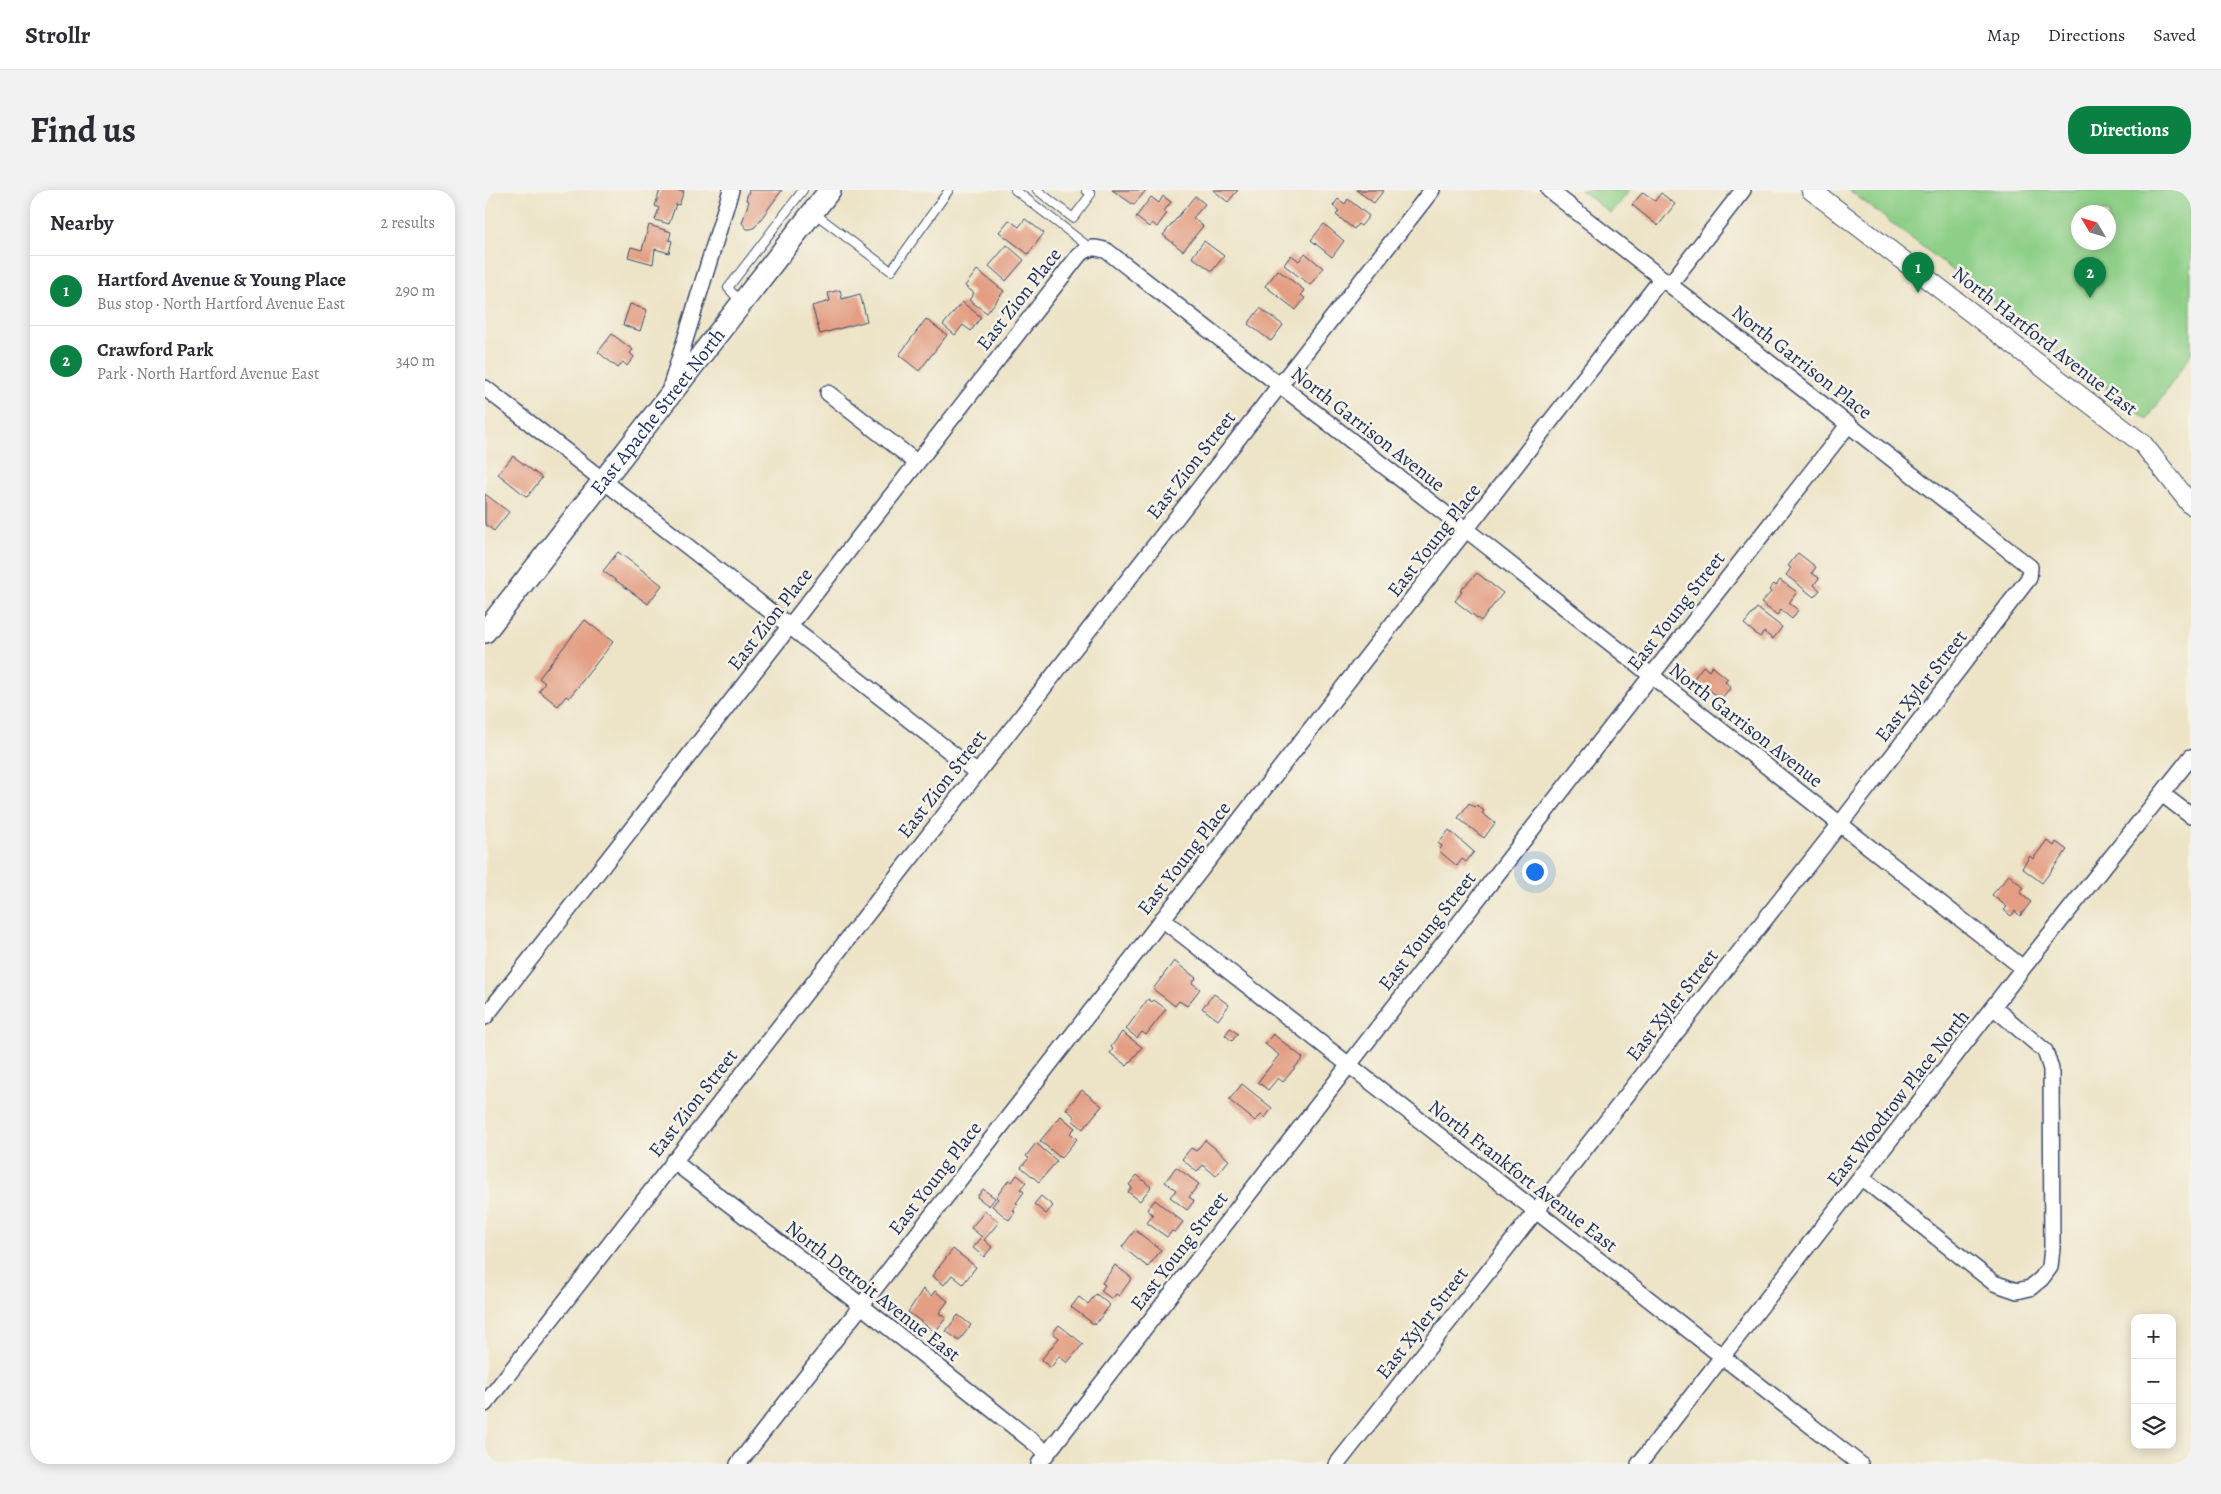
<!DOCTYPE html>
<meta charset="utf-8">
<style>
body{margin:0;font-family:Alegreya,serif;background:#f2f2f3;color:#2b2b33}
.controls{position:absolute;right:15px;bottom:15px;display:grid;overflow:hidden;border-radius:10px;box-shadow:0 2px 12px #0003}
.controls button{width:45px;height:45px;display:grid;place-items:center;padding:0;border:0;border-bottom:1px solid #e1e1e2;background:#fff;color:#2b2b33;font:25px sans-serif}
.compass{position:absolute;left:1586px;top:15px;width:45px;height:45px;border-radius:50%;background:#fff;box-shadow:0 2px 12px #0003;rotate:308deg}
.you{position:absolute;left:1049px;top:681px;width:18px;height:18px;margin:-12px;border:4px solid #fff;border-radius:50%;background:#1a73e8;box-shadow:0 0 0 8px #1a73e833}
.badge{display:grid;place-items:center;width:32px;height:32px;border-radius:50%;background:#0b8043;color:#fff;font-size:16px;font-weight:700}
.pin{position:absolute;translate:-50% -41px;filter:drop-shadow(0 1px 2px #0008)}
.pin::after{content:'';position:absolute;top:26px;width:18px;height:15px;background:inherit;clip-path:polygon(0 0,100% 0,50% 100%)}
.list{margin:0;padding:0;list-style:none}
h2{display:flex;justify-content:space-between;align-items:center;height:65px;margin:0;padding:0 20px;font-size:21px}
h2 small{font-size:16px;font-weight:400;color:#7c7c81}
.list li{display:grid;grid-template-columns:32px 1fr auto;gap:15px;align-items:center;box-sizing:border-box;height:70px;padding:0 20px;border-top:1px solid #e1e1e2}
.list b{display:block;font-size:19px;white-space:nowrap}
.list p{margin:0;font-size:16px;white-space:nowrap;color:#7c7c81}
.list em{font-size:16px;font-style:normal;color:#7c7c81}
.icon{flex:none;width:28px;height:28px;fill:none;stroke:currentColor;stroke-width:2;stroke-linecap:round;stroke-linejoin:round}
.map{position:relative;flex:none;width:1706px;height:1274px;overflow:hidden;border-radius:20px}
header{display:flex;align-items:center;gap:30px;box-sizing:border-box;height:70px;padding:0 25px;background:#fff;border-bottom:1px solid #e1e1e2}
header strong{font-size:24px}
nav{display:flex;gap:28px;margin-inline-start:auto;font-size:18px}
.intro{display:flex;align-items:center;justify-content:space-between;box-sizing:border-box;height:120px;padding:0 30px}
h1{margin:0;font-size:35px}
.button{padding:12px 22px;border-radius:20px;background:#0b8043;color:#fff;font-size:18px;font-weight:700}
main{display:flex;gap:30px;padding:0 30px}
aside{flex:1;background:#fff;border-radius:20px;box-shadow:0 2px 12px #0003}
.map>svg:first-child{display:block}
</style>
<header>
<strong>Strollr</strong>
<nav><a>Map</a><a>Directions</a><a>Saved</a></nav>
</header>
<div class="intro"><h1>Find us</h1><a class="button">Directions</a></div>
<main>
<aside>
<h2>Nearby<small>2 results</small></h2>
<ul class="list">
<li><span class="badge">1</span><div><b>Hartford Avenue &amp; Young Place</b><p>Bus stop · North Hartford Avenue East</p></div><em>290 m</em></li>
<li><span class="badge">2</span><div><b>Crawford Park</b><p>Park · North Hartford Avenue East</p></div><em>340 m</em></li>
</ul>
</aside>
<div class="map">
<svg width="1706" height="1274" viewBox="0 0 1706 1274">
<rect width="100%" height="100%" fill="#f7f3e8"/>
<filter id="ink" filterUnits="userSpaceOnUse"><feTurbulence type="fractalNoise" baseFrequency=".02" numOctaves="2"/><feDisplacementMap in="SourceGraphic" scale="10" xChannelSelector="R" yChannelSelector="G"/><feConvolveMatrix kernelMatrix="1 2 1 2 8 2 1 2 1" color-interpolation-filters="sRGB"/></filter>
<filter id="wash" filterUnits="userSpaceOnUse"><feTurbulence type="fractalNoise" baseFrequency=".0096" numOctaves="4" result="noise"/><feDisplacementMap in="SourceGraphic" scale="20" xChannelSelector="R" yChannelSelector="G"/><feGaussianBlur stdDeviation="1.12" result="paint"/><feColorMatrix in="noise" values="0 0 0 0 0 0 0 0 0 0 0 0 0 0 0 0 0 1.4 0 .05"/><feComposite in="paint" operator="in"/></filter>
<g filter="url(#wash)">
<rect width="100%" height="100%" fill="#ede4c8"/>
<path fill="#8dcf87" stroke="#547f72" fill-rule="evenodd" d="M 1096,0 L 1145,0 L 1126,24 Z
M 1364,0 L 1706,0 L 1706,164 L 1662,230 ZM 1594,22 L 1624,22 L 1624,52 L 1594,52 Z"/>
<g id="blocks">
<path fill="#e39e83" d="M 175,0 L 199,1 L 194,15 L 191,14 L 184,34 L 170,30 L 174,18 L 170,16 Z
M 264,0 L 297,0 L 270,37 L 266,39 L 262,39 L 257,33 L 264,11 L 261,10 Z
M 627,0 L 661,0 L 649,15 Z
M 728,0 L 753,0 L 743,12 Z
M 871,0 L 899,0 L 889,13 Z
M 1158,2 L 1170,11 L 1176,3 L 1190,14 L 1173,36 L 1147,15 Z
M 678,6 L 686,12 L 679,21 L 682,23 L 672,37 L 667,33 L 664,37 L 651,27 L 666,7 L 674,13 Z
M 710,6 L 720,14 L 708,28 L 718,36 L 698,61 L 678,45 Z
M 853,9 L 860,14 L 863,9 L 884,26 L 876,36 L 873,34 L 869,39 L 851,25 L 854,21 L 848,16 Z
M 540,29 L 559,43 L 543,64 L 514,42 L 524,30 L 534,37 Z
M 839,34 L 859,51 L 847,67 L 826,50 Z
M 164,35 L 186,42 L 184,50 L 187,51 L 184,63 L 170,59 L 168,74 L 143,67 L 146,57 L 157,60 Z
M 719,51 L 739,66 L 727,81 L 707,67 Z
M 522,55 L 539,70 L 521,91 L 504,76 Z
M 820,63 L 838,78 L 825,95 L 799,75 L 806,65 L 814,71 Z
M 492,80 L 519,101 L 502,123 L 484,110 L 489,103 L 480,96 Z
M 793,80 L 819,100 L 816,105 L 820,108 L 811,120 L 780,96 Z
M 355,100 L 357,109 L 375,104 L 382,131 L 335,144 L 327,116 L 345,111 L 343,103 Z
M 477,112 L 496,127 L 486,141 L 478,135 L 470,145 L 458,135 Z
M 145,114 L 162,120 L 155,141 L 138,135 Z
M 775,118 L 798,135 L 786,151 L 763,134 Z
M 441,129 L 462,145 L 434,181 L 414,165 Z
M 127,144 L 148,160 L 145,163 L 149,167 L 142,176 L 138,172 L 133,178 L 113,162 Z
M 28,266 L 57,288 L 42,307 L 13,284 Z
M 0,304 L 24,322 L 9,341 L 0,334 Z
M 133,362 L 177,395 L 163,414 L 118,381 Z
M 1313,363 L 1331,377 L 1327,383 L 1334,388 L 1329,395 L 1335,400 L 1329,407 L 1301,385 L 1306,378 L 1303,376 Z
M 992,383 L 1018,403 L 996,431 L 970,411 L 977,402 L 975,401 Z
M 1295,390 L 1312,402 L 1304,413 L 1313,420 L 1307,429 L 1296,420 L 1292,425 L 1276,413 L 1286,402 L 1284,400 L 1289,394 L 1291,396 Z
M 1272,418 L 1297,437 L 1288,449 L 1279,442 L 1275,447 L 1259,434 Z
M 100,430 L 128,452 L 84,508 L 81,506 L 73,516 L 54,501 L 60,493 L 54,488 Z
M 1218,476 L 1224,481 L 1227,476 L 1243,489 L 1240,492 L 1246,497 L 1236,509 L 1209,488 Z
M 984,613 L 990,617 L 992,615 L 999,621 L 997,623 L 1010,633 L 999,648 L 973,628 Z
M 964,640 L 989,662 L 981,672 L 977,669 L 972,676 L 954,661 L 957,656 L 953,653 Z
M 1562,650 L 1569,656 L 1571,652 L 1582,660 L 1557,693 L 1537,678 L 1545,666 L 1548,669 Z
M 1524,685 L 1539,698 L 1535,703 L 1546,712 L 1535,726 L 1530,721 L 1526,726 L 1519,720 L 1522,717 L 1507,705 Z
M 689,771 L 711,788 L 707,793 L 715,799 L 702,816 L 694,811 L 690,816 L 668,799 Z
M 729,804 L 744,815 L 733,830 L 717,818 Z
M 663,809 L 667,812 L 669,810 L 681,819 L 661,845 L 657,842 L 652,848 L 641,839 Z
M 745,838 L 753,844 L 747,851 L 740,845 Z
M 637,842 L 657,857 L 642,876 L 625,863 L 628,859 L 626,857 Z
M 788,844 L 818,868 L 798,892 L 793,888 L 783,900 L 773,892 L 794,865 L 780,854 Z
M 757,894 L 787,918 L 780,928 L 776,925 L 770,931 L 744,910 Z
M 597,900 L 617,916 L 598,939 L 587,930 L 590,927 L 581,919 Z
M 576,926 L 590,938 L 585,943 L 592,949 L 576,968 L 555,951 Z
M 720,950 L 744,970 L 731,986 L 718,975 L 712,982 L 697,969 L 706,958 L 711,961 Z
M 551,953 L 572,971 L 554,992 L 536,977 L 544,968 L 541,966 Z
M 691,977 L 714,994 L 704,1007 L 709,1011 L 702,1020 L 685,1007 L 691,1000 L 680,992 Z
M 532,985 L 541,992 L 535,999 L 539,1002 L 531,1013 L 533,1014 L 528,1020 L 530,1022 L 524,1030 L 507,1016 L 513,1009 L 511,1007 L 524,990 L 527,992 Z
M 652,985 L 666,997 L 655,1011 L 643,1002 L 647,997 L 644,995 Z
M 498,999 L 510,1008 L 504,1016 L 492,1007 Z
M 556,1006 L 568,1016 L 561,1024 L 549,1014 Z
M 670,1010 L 698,1032 L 690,1042 L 687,1041 L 682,1047 L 662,1033 L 668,1025 L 662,1020 Z
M 500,1021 L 514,1032 L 499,1050 L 507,1057 L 499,1067 L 488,1058 L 497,1047 L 486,1038 Z
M 650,1040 L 676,1060 L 663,1077 L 637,1057 Z
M 468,1059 L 491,1077 L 478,1094 L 467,1085 L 459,1095 L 447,1086 Z
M 630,1075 L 647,1088 L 634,1106 L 631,1104 L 627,1109 L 616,1101 L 620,1095 L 617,1093 Z
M 438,1099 L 446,1106 L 450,1101 L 463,1111 L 454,1123 L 461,1128 L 450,1142 L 423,1122 Z
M 611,1104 L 625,1115 L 610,1135 L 586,1117 L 594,1107 L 603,1114 Z
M 473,1125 L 486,1135 L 474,1151 L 461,1141 Z
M 574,1135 L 598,1154 L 582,1173 L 574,1166 L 566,1178 L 556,1170 L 574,1148 L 568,1143 Z"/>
</g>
</g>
<g filter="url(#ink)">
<use href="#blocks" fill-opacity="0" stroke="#3a4a6e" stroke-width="1"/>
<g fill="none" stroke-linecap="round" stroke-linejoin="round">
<defs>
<path id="service" d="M 530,0 L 604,57
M 552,0 L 588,28 L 606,4 L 601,0
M 329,23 L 406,81 L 464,0
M 256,112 L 243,98 L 318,0"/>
<path id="minor" d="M 1185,94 L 1258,0
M 0,198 L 491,582
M 185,199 L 246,0
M 343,203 L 431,272
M 1677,604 L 1706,626
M 677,729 L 1375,1274
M 0,827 L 594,65 C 605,57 609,56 622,61 L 993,349 L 1538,778
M 188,971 L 364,1106 L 562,1263
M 1377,988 L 1509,1093 L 1532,1101 L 1545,1098 L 1556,1089 L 1565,1077 L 1567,1058 L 1566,879 L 1560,861 L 1508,817
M 0,1214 L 947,0
M 253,1274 L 1177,88
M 554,1274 L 1166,486 L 1364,234
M 852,1274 L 1355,634 L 1544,388 L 1545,377 L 1064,0
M 1154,1274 L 1538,778 L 1706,567"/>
<path id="tertiary" d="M 1326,0 L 1658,254 L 1706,315"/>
<g id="secondary">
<path id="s1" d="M 0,442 L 345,0"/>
</g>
</defs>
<use href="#service" stroke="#3a4a6e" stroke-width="10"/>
<use href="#minor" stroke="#3a4a6e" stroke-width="18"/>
<use href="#tertiary" stroke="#3a4a6e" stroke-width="21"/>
<use href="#secondary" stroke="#3a4a6e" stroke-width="24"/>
<use href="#service" stroke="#fff" stroke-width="8"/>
<use href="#minor" stroke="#fff" stroke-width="15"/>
<use href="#tertiary" stroke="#fff" stroke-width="19"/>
<use href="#secondary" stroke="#fff" stroke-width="21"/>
</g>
</g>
<g text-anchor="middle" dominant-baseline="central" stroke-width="5" stroke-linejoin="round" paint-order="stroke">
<g font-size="20" fill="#1b2f5e" stroke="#f7f3e8">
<text transform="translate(534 109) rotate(-52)">East Zion Place</text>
<text transform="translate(1560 151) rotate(38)">North Hartford Avenue East</text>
<text transform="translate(1317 172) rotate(38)">North Garrison Place</text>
<text stroke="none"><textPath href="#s1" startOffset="280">East Apache Street North</textPath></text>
<text transform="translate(883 239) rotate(38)">North Garrison Avenue</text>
<text transform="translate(706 275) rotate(-52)">East Zion Street</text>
<text transform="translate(949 350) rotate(-52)">East Young Place</text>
<text transform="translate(1191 421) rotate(-52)">East Young Street</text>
<text transform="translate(285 429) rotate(-52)">East Zion Place</text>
<text transform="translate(1436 496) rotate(-52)">East Xyler Street</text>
<text transform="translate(1261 535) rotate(38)">North Garrison Avenue</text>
<text transform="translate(457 594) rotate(-52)">East Zion Street</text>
<text transform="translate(699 668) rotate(-52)">East Young Place</text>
<text transform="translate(942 741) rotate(-52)">East Young Street</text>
<text transform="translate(1187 815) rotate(-52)">East Xyler Street</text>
<text transform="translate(1413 908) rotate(-52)">East Woodrow Place North</text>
<text transform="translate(208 913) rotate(-52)">East Zion Street</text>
<text transform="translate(1038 986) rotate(38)">North Frankfort Avenue East</text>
<text transform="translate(450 988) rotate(-52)">East Young Place</text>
<text transform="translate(694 1061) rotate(-52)">East Young Street</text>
<text transform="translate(388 1101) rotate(38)">North Detroit Avenue East</text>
<text transform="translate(937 1133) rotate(-52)">East Xyler Street</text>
</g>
</g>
</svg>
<div class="controls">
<button>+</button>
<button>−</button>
<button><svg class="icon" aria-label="layers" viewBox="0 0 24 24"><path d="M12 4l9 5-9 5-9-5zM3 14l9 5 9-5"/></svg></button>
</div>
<svg class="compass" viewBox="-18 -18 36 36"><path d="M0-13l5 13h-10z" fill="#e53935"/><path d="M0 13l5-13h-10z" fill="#7c7c81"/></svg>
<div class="you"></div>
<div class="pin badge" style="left:1433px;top:103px">1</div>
<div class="pin badge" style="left:1605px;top:108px">2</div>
</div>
</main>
